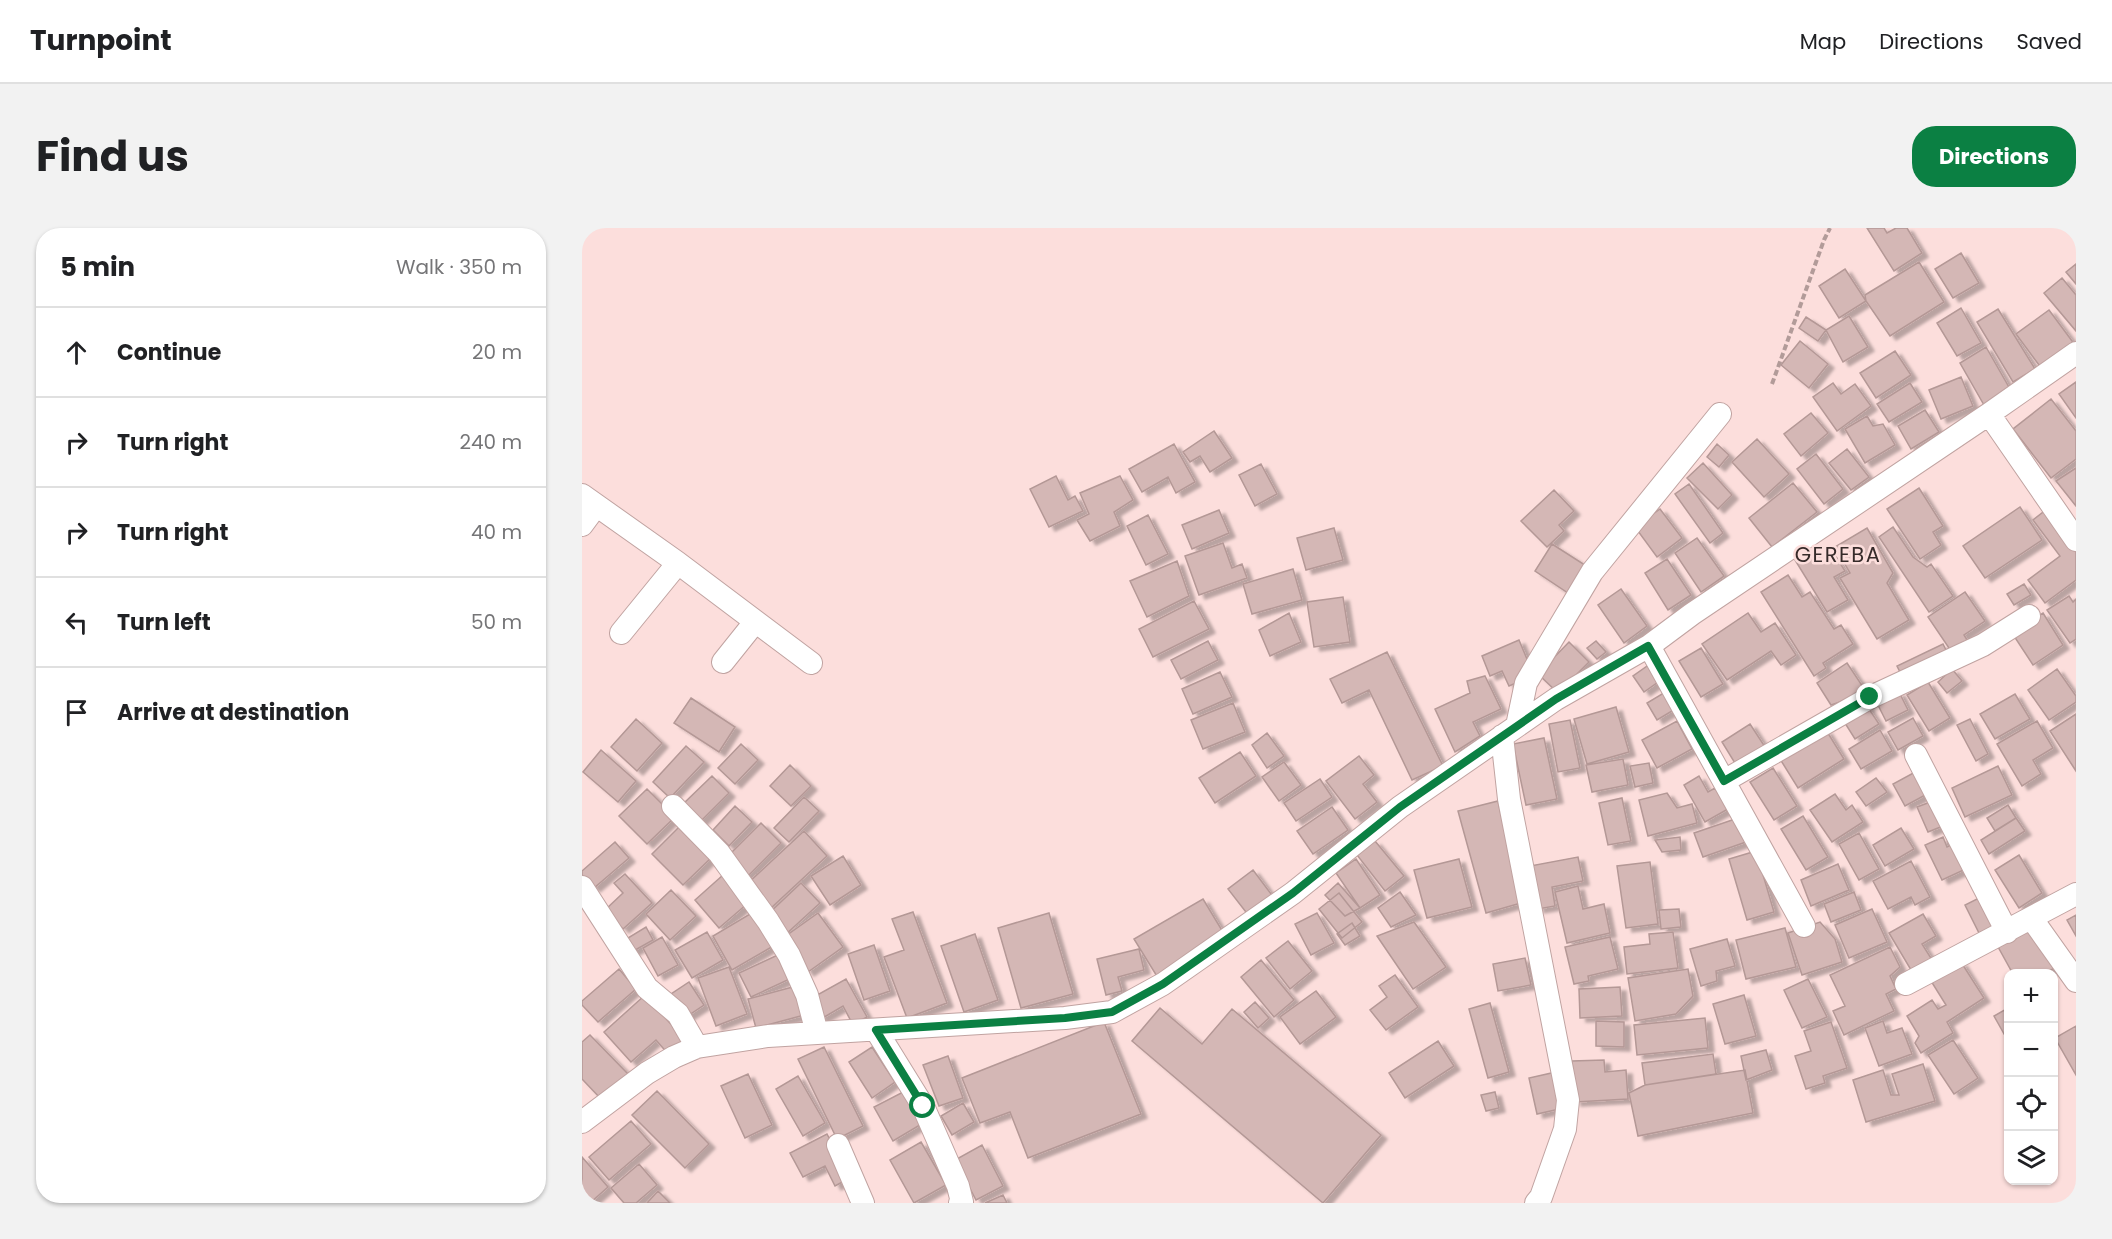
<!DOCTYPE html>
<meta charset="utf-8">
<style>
body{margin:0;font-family:Poppins,sans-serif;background:#f2f2f2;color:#202124}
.controls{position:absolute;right:18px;bottom:18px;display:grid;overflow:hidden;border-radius:12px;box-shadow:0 2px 4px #0004}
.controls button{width:54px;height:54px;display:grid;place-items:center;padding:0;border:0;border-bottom:2px solid #e0e0e0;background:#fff;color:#202124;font:30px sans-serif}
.stop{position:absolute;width:18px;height:18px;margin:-14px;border:4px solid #0b8043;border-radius:50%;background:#fff}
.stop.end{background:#0b8043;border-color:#fff;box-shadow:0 2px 6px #0008}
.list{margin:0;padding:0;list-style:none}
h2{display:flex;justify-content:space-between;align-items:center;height:78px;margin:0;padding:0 24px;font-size:26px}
h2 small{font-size:20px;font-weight:400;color:#757577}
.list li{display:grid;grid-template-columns:39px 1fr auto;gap:18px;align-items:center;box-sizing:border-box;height:90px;padding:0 24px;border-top:2px solid #e0e0e0}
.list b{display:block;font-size:22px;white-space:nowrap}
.list em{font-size:20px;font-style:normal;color:#757577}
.icon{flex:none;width:33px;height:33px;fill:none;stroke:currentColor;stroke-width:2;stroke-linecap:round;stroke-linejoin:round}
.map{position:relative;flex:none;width:1494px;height:975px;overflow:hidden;border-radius:24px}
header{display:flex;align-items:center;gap:36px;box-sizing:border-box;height:84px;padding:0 30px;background:#fff;border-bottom:2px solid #e0e0e0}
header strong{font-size:28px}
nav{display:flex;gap:33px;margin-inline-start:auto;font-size:21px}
.intro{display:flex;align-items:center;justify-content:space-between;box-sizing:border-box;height:144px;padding:0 36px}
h1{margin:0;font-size:42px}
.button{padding:15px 27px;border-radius:24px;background:#0b8043;color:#fff;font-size:21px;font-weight:700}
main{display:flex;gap:36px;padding:0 36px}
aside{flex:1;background:#fff;border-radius:24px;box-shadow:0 2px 4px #0004}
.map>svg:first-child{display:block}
</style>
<header>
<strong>Turnpoint</strong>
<nav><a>Map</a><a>Directions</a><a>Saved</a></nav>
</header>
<div class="intro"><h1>Find us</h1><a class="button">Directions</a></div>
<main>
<aside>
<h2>5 min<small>Walk · 350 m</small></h2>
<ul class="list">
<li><svg class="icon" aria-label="ahead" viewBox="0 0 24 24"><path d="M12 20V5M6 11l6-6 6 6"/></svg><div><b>Continue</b></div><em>20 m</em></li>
<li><svg class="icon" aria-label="right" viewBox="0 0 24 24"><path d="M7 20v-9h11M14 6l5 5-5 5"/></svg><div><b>Turn right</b></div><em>240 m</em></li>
<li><svg class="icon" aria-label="right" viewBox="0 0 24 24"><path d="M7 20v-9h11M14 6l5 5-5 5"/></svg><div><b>Turn right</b></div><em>40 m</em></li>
<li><svg class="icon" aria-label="left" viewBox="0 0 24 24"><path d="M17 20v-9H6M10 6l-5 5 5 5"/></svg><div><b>Turn left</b></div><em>50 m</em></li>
<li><svg class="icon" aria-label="arrive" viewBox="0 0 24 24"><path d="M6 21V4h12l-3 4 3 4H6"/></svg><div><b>Arrive at destination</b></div></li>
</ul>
</aside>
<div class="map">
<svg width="1494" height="975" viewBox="0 0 1494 975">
<defs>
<filter id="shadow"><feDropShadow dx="6" dy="4" stdDeviation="1.5" flood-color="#0004"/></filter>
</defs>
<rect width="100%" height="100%" fill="#fcdedc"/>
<path fill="#d4b7b5" stroke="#b49896" stroke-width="1.5" filter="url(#shadow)" d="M 1285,0 L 1302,0 L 1305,5 L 1314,0 L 1325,0 L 1340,25 L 1312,43 Z
M 1379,25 L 1397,55 L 1371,70 L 1353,41 Z
M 1337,34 L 1362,74 L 1308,108 L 1284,73 L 1283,67 Z
M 1494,36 L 1494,56 L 1484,44 Z
M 1263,41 L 1284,73 L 1257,90 L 1237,58 Z
M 1480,50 L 1494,67 L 1494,103 L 1462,65 Z
M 1379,80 L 1399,115 L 1375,128 L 1355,95 Z
M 1416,81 L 1453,141 L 1431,154 L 1395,94 Z
M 1467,82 L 1493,117 L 1460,141 L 1434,106 Z
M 1267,88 L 1286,119 L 1261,134 L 1244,102 Z
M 1224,89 L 1244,102 L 1236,113 L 1217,100 Z
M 1218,113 L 1246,136 L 1227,160 L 1199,137 Z
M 1404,119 L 1428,161 L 1402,177 L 1378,135 Z
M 1313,123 L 1329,147 L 1294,170 L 1278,145 Z
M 1379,149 L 1391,178 L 1359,191 L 1347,162 Z
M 1494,154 L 1494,190 L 1477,166 Z
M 1251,155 L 1259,166 L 1273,156 L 1289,178 L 1255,203 L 1231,169 Z
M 1328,155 L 1340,174 L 1307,194 L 1295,176 Z
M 1469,171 L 1494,203 L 1494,231 L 1469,250 L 1431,201 Z
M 1343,182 L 1357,204 L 1329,221 L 1316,198 Z
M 1229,185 L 1246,205 L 1219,228 L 1202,206 Z
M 1285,188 L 1291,198 L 1301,196 L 1313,217 L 1283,235 L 1263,201 Z
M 632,203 L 650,230 L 628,244 L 618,228 L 608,234 L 601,224 Z
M 1175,211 L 1207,246 L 1182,269 L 1150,234 Z
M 592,216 L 613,254 L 594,265 L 586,249 L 560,264 L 547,241 Z
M 1135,216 L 1147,227 L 1137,239 L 1125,229 Z
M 1265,221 L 1287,249 L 1269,262 L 1247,235 Z
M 1234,226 L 1261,261 L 1242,276 L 1215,241 Z
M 1121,235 L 1150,267 L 1136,281 L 1105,250 Z
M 679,236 L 695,266 L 673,278 L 657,247 Z
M 1494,240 L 1494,278 L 1474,253 Z
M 474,248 L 486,272 L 493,268 L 501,283 L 467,299 L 448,261 Z
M 538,248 L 551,272 L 532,284 L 538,298 L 508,313 L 495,292 L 507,286 L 498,265 Z
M 1211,255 L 1235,284 L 1190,319 L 1167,290 Z
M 1107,256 L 1141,305 L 1128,315 L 1093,266 Z
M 1337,260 L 1361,298 L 1351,304 L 1359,317 L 1338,331 L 1305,281 Z
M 972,262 L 992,283 L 977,297 L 982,303 L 965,319 L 939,293 Z
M 1438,279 L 1460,312 L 1403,350 L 1381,318 Z
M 1078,281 L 1100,310 L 1075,329 L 1053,299 Z
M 1465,281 L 1494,320 L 1494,352 L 1463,375 L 1446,352 L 1478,328 L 1451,292 Z
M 637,282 L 647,305 L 610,321 L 600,297 Z
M 566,287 L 586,326 L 564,337 L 545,298 Z
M 1311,299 L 1331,329 L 1345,339 L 1349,336 L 1371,368 L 1347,384 L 1297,309 Z
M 752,300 L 761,332 L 724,342 L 715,310 Z
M 1285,300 L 1311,345 L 1305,355 L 1327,392 L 1295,411 L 1258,350 L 1268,345 L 1253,319 Z
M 1115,310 L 1142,348 L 1119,364 L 1093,325 Z
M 641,315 L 650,340 L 660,336 L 665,350 L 617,367 L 603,328 Z
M 970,316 L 1006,339 L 989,367 L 953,343 Z
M 1228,323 L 1240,334 L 1253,327 L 1263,343 L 1252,349 L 1266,372 L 1245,384 L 1213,332 Z
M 1085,331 L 1109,367 L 1086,382 L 1063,345 Z
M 595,333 L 607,368 L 565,389 L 548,353 Z
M 711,341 L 720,372 L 670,386 L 661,356 Z
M 1206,347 L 1220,369 L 1228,364 L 1252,401 L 1259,397 L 1271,416 L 1241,435 L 1244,440 L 1232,448 L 1179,364 Z
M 1442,356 L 1449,367 L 1432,377 L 1425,366 Z
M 1039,361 L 1065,398 L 1042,415 L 1016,377 Z
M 1383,364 L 1403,393 L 1382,407 L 1387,415 L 1371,426 L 1346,389 Z
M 1487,368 L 1491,374 L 1494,371 L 1494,411 L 1488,415 L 1465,382 Z
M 761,369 L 768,414 L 732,419 L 725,374 Z
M 612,373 L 627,401 L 571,429 L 557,401 Z
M 707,385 L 719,414 L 688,428 L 677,402 Z
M 1166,385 L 1179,404 L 1193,395 L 1214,427 L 1199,437 L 1189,423 L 1145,452 L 1120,416 Z
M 1461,385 L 1481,417 L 1451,437 L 1430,405 Z
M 937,412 L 947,436 L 939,453 L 927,458 L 920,443 L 908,448 L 900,428 Z
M 626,413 L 636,432 L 599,451 L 589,432 Z
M 1014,413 L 1024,424 L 1015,431 L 1005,420 Z
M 987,414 L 1007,434 L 976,465 L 956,446 Z
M 1361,416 L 1366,426 L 1320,448 L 1315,438 Z
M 1119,420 L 1141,456 L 1119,469 L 1097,433 Z
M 805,424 L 861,538 L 830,552 L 787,462 L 760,475 L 748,451 Z
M 1265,435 L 1285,465 L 1249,477 L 1235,455 Z
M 1068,436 L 1079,452 L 1062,464 L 1051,448 Z
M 1370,441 L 1380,453 L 1365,465 L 1356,454 Z
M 1475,441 L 1494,468 L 1494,474 L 1467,492 L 1446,462 Z
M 638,444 L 650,469 L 611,486 L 600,461 Z
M 903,448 L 919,481 L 891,494 L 898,508 L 873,524 L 853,481 L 888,465 L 885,453 Z
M 1346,454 L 1368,490 L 1347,503 L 1325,467 Z
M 1085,463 L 1095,480 L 1075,492 L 1065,475 Z
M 1317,464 L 1326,482 L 1304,493 L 1295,475 Z
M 1433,466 L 1448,491 L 1413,511 L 1398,486 Z
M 109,470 L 153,499 L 137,524 L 92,495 Z
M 651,475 L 663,504 L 621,521 L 609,492 Z
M 1285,478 L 1297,496 L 1273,511 L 1261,492 Z
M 1034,479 L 1047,524 L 1005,536 L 992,491 Z
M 1494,486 L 1494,543 L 1468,503 Z
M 1331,490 L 1341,508 L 1316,522 L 1306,504 Z
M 54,491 L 80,515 L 55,543 L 29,519 Z
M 1388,491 L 1406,526 L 1394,533 L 1375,497 Z
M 988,492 L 998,540 L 976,544 L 967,496 Z
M 1095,493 L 1110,521 L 1075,540 L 1060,512 Z
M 1455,493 L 1471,520 L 1451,532 L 1459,546 L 1440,558 L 1415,516 Z
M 1168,496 L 1185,522 L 1156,540 L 1140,514 Z
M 1244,502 L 1262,531 L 1216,560 L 1198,531 Z
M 1298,502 L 1310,523 L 1279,541 L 1267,521 Z
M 685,505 L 702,528 L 685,540 L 670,517 Z
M 962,510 L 975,571 L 944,577 L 931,516 Z
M 159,516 L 176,532 L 153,556 L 136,540 Z
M 104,518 L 122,534 L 88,570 L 71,554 Z
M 19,522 L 54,553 L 36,574 L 1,544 Z
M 658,524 L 674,548 L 633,575 L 617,550 Z
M 777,528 L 792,547 L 781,556 L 795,574 L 773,591 L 744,553 Z
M 1041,531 L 1046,557 L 1010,564 L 1004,537 Z
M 702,534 L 719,557 L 697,573 L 680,549 Z
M 1067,535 L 1071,555 L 1053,559 L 1048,538 Z
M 208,537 L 229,558 L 209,578 L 188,558 Z
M 1416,538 L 1430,567 L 1383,589 L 1370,560 Z
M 1191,540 L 1215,578 L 1192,592 L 1168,554 Z
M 1335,543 L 1347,565 L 1323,578 L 1311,556 Z
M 130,548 L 147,565 L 118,594 L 100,577 Z
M 1117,548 L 1126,564 L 1133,560 L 1146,581 L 1123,594 L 1102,557 Z
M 1294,550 L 1305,564 L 1284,578 L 1274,564 Z
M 738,551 L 750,569 L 714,593 L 702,575 Z
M 65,561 L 93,589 L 65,616 L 37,588 Z
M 1085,565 L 1095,580 L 1110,576 L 1115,595 L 1066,608 L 1057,572 Z
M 1253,566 L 1264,582 L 1270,577 L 1281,594 L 1250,614 L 1228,582 Z
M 222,569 L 237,583 L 207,614 L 192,600 Z
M 1040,570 L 1049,613 L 1026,617 L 1017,575 Z
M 916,573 L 939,675 L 904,685 L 876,583 Z
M 1351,573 L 1361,598 L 1346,604 L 1335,579 Z
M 1426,577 L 1434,590 L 1413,603 L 1405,590 Z
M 153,578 L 170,594 L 147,618 L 131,602 Z
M 750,579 L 766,602 L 731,626 L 715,603 Z
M 1221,588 L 1246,629 L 1224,642 L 1199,601 Z
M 1156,590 L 1164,614 L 1121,629 L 1112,605 Z
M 1434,590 L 1443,603 L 1407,626 L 1399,612 Z
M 179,595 L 199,615 L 163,651 L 143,631 Z
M 99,597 L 130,629 L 101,657 L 70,626 Z
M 1319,600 L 1332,621 L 1303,638 L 1291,617 Z
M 222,603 L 245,628 L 188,681 L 165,656 Z
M 1277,605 L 1297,641 L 1277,652 L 1257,616 Z
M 1098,609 L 1099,622 L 1080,624 L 1073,612 Z
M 1361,609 L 1365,619 L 1373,615 L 1386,640 L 1360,652 L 1343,617 Z
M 793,613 L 822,648 L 803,663 L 775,627 Z
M 33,614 L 47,630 L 12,660 L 0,647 L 0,643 Z
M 1174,623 L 1192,684 L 1165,692 L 1147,631 Z
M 1437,627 L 1460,665 L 1437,680 L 1413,642 Z
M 261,628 L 279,657 L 248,677 L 229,648 Z
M 996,629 L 1001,653 L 970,659 L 973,678 L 956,681 L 948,638 Z
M 774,631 L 798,667 L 778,680 L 754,645 Z
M 877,631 L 890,679 L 845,690 L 832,642 Z
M 1329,633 L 1348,669 L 1333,677 L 1329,669 L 1306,681 L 1291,653 Z
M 1068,634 L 1076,696 L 1044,700 L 1035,638 Z
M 1256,636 L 1267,662 L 1229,678 L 1219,652 Z
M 671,642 L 692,670 L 667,688 L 646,661 Z
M 43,646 L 70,675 L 41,701 L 23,682 L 41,665 L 32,655 Z
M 141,647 L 165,676 L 137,700 L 113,672 Z
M 219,655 L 238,675 L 202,708 L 184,688 Z
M 756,655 L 778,680 L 763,688 L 743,667 Z
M 996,658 L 1001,681 L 1022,676 L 1028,705 L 985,715 L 973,664 Z
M 89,662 L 114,688 L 88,712 L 64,686 Z
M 818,664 L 834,687 L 809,699 L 796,680 Z
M 1272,664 L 1279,682 L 1249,694 L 1242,676 Z
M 757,665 L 780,694 L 760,710 L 737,681 Z
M 1399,669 L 1415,702 L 1399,709 L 1383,677 Z
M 621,671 L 644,709 L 576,750 L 552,711 Z
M 1097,681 L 1099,699 L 1079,701 L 1077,682 Z
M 1290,681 L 1305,714 L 1267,730 L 1253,697 Z
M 173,683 L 193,717 L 150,742 L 131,708 Z
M 331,684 L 365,775 L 325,790 L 302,729 L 322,722 L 310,691 Z
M 236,685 L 261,719 L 226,744 L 201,710 Z
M 467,685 L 491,766 L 439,780 L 416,700 Z
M 735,685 L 752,715 L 729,727 L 713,696 Z
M 1341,686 L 1354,708 L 1340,716 L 1352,735 L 1332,747 L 1307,705 Z
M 1494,687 L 1494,708 L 1485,692 Z
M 832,694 L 864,739 L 831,761 L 795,708 Z
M 1238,694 L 1253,711 L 1260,734 L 1220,747 L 1206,705 Z
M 770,695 L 778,708 L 763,717 L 755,706 Z
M 1447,698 L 1472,740 L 1463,746 L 1431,746 L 1415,717 Z
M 64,699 L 71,712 L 48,725 L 41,713 Z
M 1203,700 L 1214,739 L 1164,751 L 1154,712 Z
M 125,704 L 141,732 L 110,750 L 93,722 Z
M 1091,704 L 1096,740 L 1045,746 L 1042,719 L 1068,716 L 1067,706 Z
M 393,706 L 416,772 L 382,784 L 359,718 Z
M 80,709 L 96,737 L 76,748 L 61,720 Z
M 1028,709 L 1036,741 L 1006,748 L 1007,753 L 992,756 L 983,719 Z
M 1145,711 L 1153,738 L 1134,743 L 1135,753 L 1119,758 L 1108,721 Z
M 706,713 L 730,743 L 708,761 L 684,730 Z
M 292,717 L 308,763 L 282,772 L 266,726 Z
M 1308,719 L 1318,739 L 1308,748 L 1314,761 L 1304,766 L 1312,783 L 1262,807 L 1251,783 L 1263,778 L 1248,747 Z
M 557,721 L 562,742 L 536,749 L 540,763 L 524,767 L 515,731 Z
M 200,725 L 212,749 L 169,769 L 157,745 Z
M 943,730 L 949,757 L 916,763 L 911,736 Z
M 679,732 L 712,772 L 692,789 L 659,749 Z
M 1379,734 L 1402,770 L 1365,794 L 1371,805 L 1339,825 L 1333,815 L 1337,808 L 1325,788 L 1350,772 L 1356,781 L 1364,777 L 1349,753 Z
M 147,739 L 165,786 L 134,798 L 116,750 Z
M 37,741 L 54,761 L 16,794 L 0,777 L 0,773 Z
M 1106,741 L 1111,768 L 1094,786 L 1053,793 L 1046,750 Z
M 813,747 L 836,779 L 804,802 L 788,782 L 805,769 L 797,758 Z
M 264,751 L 285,789 L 271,797 L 261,778 L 239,791 L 228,771 Z
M 1226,751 L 1245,789 L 1220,800 L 1202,762 Z
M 107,754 L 122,777 L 104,789 L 89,766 Z
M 218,757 L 226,786 L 174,800 L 166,771 Z
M 1038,759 L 1040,788 L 998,790 L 997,761 Z
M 734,763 L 754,789 L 718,816 L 698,789 Z
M 63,767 L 103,812 L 87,827 L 74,812 L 49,834 L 22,804 Z
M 1162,767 L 1174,808 L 1143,816 L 1131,776 Z
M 673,774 L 687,790 L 676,800 L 662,784 Z
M 908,775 L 927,844 L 906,850 L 887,781 Z
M 578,780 L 620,816 L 650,781 L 799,907 L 741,975 L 550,813 Z
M 1426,780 L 1426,813 L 1412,788 Z
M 1123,790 L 1126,820 L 1055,827 L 1052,797 Z
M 1014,793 L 1042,794 L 1042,819 L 1014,818 Z
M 1301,793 L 1305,805 L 1320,800 L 1330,826 L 1297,838 L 1283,800 Z
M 522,794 L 559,886 L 446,930 L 428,884 L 398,895 L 380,850 Z
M 1249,794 L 1265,840 L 1241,848 L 1243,855 L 1224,861 L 1213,828 L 1229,823 L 1222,803 Z
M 1494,798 L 1494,847 L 1473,810 Z
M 8,807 L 46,846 L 19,871 L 0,851 L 0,814 Z
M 1371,812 L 1396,850 L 1372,866 L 1346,827 Z
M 856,813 L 872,838 L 823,870 L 807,845 Z
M 242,819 L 281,898 L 255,911 L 216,831 Z
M 290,819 L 313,854 L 290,870 L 267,834 Z
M 1184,822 L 1190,842 L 1164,852 L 1159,828 Z
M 1131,826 L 1134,846 L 1063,857 L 1060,835 Z
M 366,828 L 381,870 L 357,878 L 341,837 Z
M 1022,832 L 1023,844 L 1044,842 L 1046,871 L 993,874 L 990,833 Z
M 1341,836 L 1353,873 L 1284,894 L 1271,852 L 1301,842 L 1309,867 L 1317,867 L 1310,846 Z
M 1163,842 L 1171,885 L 1056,908 L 1047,865 L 1063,857 Z
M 974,844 L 982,880 L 955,886 L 947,850 Z
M 166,846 L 190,897 L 163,910 L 139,858 Z
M 216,848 L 243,895 L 221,908 L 194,861 Z
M 325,862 L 343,894 L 311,913 L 292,879 Z
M 75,863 L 127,916 L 103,940 L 50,887 Z
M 913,864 L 917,880 L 904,883 L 899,867 Z
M 381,875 L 392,894 L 370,907 L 359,888 Z
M 49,893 L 69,916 L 27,952 L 7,929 Z
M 245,906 L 268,950 L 253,958 L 243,938 L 221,949 L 208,925 Z
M 339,914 L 364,957 L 332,975 L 308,932 Z
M 400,917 L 421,958 L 394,972 L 373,932 Z
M 0,929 L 26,959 L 8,975 L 0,975 Z
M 57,936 L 75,957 L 54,975 L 42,975 L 29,960 Z
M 76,963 L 88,975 L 65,975 Z
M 421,967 L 425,975 L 403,975 Z"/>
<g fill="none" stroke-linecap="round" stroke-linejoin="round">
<defs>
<path id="street" d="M 1407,186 L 1494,312
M 0,267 L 96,335 L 229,435
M 0,297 L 14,278
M 39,405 L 96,335
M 1067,418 L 1222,698
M 141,434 L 173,394
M 935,498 L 944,455 L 1010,344 L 1138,186
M 920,508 L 927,571 L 986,872 L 983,901 L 959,969 L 954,975
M 1334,527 L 1425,704
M 1142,553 L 1289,469 L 1401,417 L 1447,388
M 91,578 L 137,625 L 186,693 L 207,727 L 225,767 L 235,805
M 0,659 L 65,760 L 96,786 L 115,819
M 1450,691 L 1494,753
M 1324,756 L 1494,666
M 294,802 L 341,878 L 376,958 L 380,974 L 378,975
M 0,894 L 65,845 L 92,829 L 115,819 L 186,808 L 483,790 L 530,784 L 581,756 L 711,665 L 818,579 L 974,471 L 1067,418 L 1110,386 L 1407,186 L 1494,125
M 256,917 L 281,975"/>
</defs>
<use href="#street" stroke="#c0a3a1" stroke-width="24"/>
<path stroke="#b29b99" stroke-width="4" stroke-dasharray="6 3" stroke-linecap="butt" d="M 1190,156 L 1242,12 L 1248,0"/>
<use href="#street" stroke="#fff" stroke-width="22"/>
</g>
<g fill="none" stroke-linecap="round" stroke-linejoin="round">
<path stroke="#0b8043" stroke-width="8" d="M 341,878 L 294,802 L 483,790 L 530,784 L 581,756 L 711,665 L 818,579 L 974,471 L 1066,418 L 1142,553 L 1288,469"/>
</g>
<g text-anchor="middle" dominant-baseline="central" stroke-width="5" stroke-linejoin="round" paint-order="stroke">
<g font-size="21" letter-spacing="1.5" fill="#362b2a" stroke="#fcdedc">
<text x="1256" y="326">GEREBA</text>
</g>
</g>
</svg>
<div class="controls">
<button>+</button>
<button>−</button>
<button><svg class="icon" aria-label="locate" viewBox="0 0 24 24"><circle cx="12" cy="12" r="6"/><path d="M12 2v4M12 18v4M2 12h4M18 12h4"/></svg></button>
<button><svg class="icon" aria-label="layers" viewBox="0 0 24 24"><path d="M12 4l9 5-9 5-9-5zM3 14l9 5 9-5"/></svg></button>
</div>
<div class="stop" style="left:341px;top:878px"></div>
<div class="stop end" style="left:1288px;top:469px"></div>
</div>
</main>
